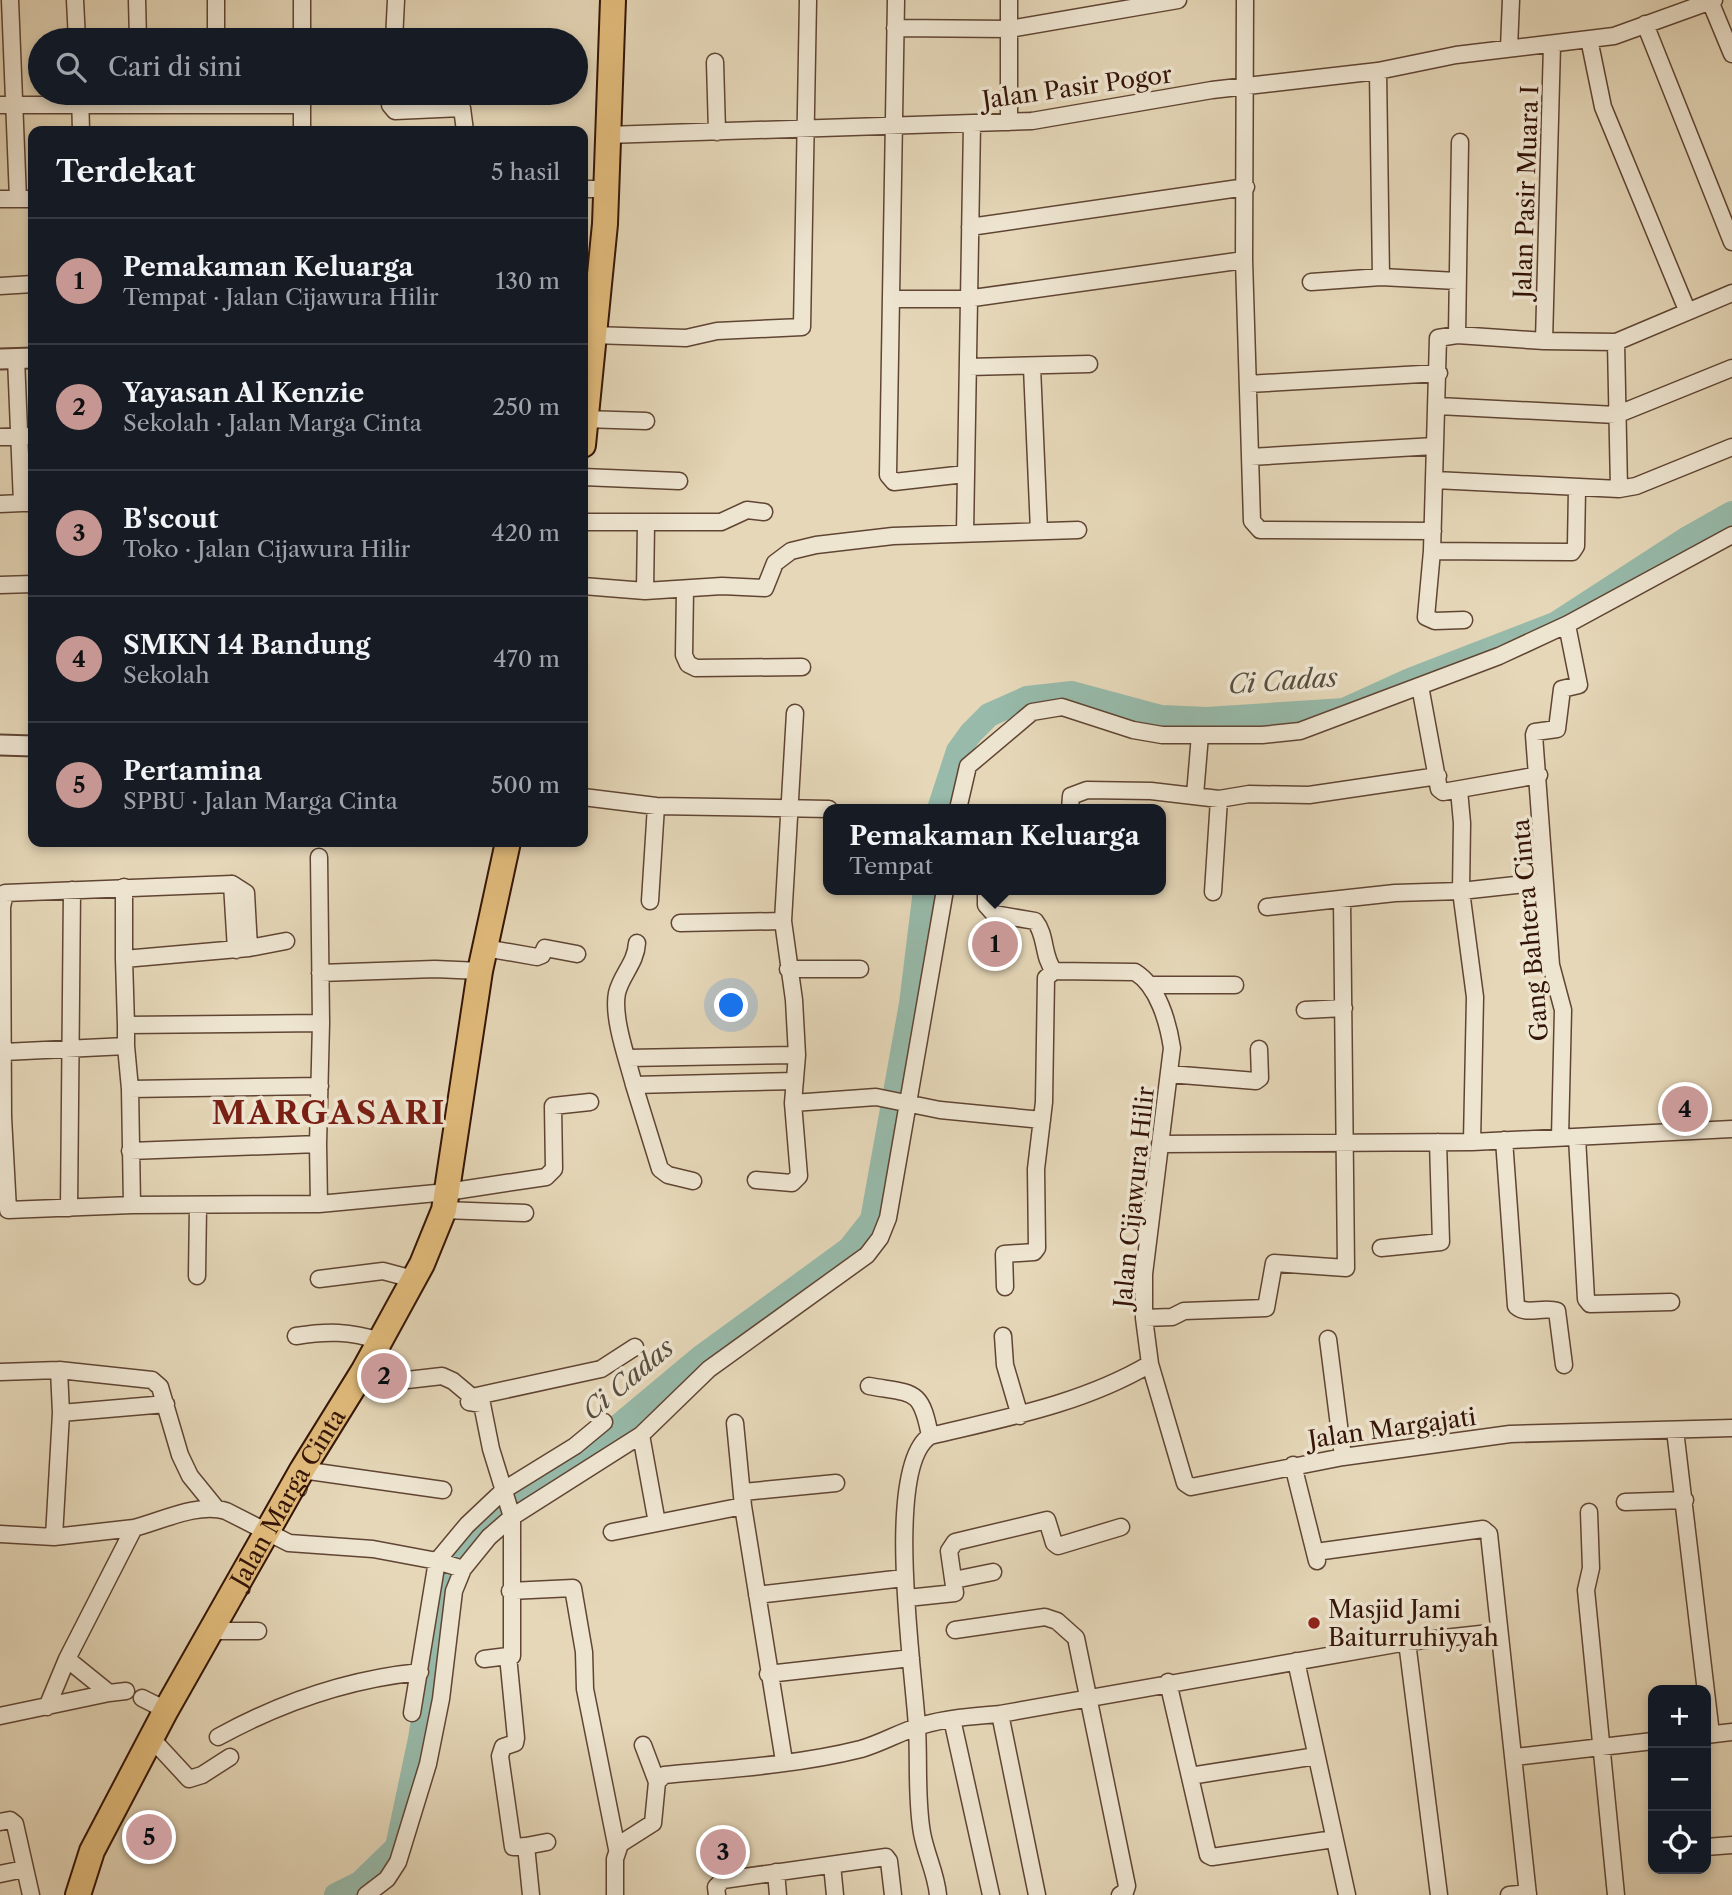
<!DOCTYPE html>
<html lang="id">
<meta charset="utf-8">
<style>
body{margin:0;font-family:"Libre Caslon Text",serif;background:#20242c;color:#f1f3f6}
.controls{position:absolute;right:21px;bottom:21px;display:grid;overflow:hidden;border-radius:14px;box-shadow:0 4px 10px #0003}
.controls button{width:63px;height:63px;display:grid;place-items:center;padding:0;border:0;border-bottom:2px solid #363941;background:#171b24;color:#f1f3f6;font:35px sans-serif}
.you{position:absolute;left:732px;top:1006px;width:24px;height:24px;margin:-18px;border:5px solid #fff;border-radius:50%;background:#1a73e8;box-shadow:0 0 0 10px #1a73e833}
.badge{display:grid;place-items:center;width:46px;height:46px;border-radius:50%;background:#c59692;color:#111;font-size:23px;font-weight:700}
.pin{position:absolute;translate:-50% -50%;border:4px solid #fff;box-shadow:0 2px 7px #0006}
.popup{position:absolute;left:823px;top:804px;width:343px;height:91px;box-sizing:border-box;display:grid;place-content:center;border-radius:14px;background:#171b24;filter:drop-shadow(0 2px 5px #0005);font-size:23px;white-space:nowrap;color:#9ea1a6}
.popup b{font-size:26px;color:#f1f3f6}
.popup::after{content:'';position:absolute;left:50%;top:100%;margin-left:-14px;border:14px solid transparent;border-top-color:#171b24}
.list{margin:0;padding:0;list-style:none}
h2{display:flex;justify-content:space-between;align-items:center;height:91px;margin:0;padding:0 28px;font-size:30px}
h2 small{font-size:23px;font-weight:400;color:#9ea1a6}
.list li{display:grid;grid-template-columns:46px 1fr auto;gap:21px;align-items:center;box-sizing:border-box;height:126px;padding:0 28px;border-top:2px solid #363941}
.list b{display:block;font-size:26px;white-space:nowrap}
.list p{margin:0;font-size:23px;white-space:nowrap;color:#9ea1a6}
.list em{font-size:23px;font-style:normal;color:#9ea1a6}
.icon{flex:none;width:38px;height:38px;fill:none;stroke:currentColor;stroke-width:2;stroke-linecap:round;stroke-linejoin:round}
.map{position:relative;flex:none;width:1732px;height:1895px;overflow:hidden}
.search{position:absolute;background:#171b24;box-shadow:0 4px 10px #0003;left:28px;top:28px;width:560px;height:77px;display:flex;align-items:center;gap:18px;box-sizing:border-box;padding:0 24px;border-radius:38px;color:#9ea1a6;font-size:26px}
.panel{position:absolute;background:#171b24;box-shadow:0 4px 10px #0003;left:28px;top:126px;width:560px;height:721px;border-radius:14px}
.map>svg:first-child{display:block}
</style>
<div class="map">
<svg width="1732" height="1895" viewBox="0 0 1732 1895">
<rect width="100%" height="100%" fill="#e5d7b8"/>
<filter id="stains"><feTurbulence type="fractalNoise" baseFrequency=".00286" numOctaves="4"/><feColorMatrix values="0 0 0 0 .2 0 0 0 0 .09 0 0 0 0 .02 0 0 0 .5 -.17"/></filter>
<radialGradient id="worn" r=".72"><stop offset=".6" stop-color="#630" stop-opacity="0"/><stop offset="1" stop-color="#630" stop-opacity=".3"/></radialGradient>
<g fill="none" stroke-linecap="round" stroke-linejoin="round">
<path stroke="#97baaa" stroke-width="24" d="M 939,809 L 958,751 L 971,733 L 989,715 L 1027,698 L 1072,693 L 1161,717 L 1207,719 L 1344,710 L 1410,680 L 1555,624 L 1686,539 L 1732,513
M 336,1895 L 360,1883 L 397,1847 L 420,1739 L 447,1558 L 516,1501 L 598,1443 L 701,1357 L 849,1249 L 872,1220 L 911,1004 L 925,890"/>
<defs>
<path id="minor" d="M 10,0 L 18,199
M 75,0 L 77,40
M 137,0 L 138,40
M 216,0 L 216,40
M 302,0 L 302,40
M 896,0 L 888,475 L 894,482 L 965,474
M 1009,0 L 1009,122
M 1245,0 L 1244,260 L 1252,521 L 1260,530 L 1433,531
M 1710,1 L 1732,54
M 1645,24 L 1732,242
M 895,28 L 1009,29 L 1178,0
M 1589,39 L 1603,107 L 1687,310
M 394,40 L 396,0
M 1509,48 L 1511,0
M 715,62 L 717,132
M 1378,71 L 1381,277 L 1457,281
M 80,93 L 81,131
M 391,93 L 390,105 L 395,111 L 462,108 L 465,131
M 0,105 L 302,105
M 302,131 L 302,93
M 607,135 L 1032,121 L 1212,90 L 1378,71 L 1456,55 L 1614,36 L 1714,0
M 583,189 L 607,189
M 0,199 L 33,199
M 970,227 L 1246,187
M 1311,282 L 1381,277
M 0,286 L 33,284
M 891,299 L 966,299 L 1244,260
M 592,335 L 686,338 L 717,331 L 802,327 L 808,0
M 1457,335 L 1460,142
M 1544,341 L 1552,45
M 1616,342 L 1619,489
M 16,358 L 22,503 L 33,503
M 968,367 L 1089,364
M 1032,367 L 1039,531
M 1248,384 L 1439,373
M 1438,406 L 1616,415 L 1732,368
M 584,419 L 646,421
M 0,437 L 33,436
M 1250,457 L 1434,446
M 583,477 L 679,481
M 1435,480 L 1619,489 L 1636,486 L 1732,447
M 1577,489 L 1576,546 L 1572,552 L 1432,551 L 1438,338 L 1457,335 L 1544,341 L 1616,342 L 1732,293
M 0,504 L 22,503
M 583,522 L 721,522 L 747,510 L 764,512
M 965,533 L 972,124
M 1432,551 L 1426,617 L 1435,621 L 1464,620
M 0,585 L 33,584
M 583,586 L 645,591 L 722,586 L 765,588 L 775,563 L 791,551 L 816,545 L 893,536 L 1078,530
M 685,589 L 684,655 L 688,664 L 696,668 L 802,667
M 645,591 L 646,524
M 1420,686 L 1439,789 L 1443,792 L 1539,775
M 1459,790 L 1462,823 L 1461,891 L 1475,997 L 1472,1142
M 1195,795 L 1200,735
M 583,797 L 656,806 L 829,809
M 958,809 L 968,766 L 1032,712 L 1062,707 L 1133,730 L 1162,735 L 1262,735 L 1300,731 L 1499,656 L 1568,624 L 1732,535
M 1070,809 L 1071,796 L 1087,790 L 1151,791 L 1219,799 L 1249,794 L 1309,795 L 1438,776
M 319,857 L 321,1023
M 124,887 L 124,959 L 249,948 L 246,893 L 232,884
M 1213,892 L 1219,799
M 650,901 L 656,806
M 1267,907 L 1395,893 L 1461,891 L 1543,882
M 680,923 L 783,921
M 249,948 L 286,941
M 485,948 L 537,957 L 542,955 L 545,948 L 577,954
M 236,950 L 232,884 L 5,893 L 2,907 L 3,1117 L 8,1210 L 132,1205 L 319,1204 L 447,1192 L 546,1177 L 554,1169 L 553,1106 L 590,1102
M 124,959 L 126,1025
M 788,969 L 860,969
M 320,973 L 435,969 L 480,971
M 1149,985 L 1235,985
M 1305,1010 L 1344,1008
M 126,1046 L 130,1089
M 4,1052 L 126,1046 L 126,1025 L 321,1023 L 318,1144 L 130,1151
M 628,1058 L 797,1055
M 1169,1074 L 1256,1081 L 1260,1078 L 1259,1049
M 634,1085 C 628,1061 612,1018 617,993 C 621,975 636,963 637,943
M 793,1103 L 876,1097 L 940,1110 L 1042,1120
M 1577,1137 L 1586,1299 L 1590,1304 L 1671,1302
M 1560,1138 L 1563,1010 L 1551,965 L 1534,735 L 1535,732 L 1557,729 L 1562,689 L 1579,685 L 1567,625
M 1504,1140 L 1516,1306 C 1527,1316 1543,1306 1557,1311 L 1564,1365
M 318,1144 L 319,1204
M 1162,1144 L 1472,1142 L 1732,1129
M 756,1180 L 792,1183 L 799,1176 L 793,1103 L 797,1055 L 794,1000 L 783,921 L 795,713
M 693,1181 L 668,1175 L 660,1169 L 634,1085 L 795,1081
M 132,1205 L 130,1089 L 320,1086
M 69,1208 L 72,890
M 444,1210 L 525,1213
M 1381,1248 L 1441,1242 L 1438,1142
M 197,1276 L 198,1206
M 319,1279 L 383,1271 L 413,1279
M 1005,1287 L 1004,1254 L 1034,1252 L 1037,1248 L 1036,1169 L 1044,1102 L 1046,978 L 1054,971
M 1144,1318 L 1172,1317 L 1184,1311 L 1266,1308 L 1274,1263 L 1346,1268 L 1342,900
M 296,1336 C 327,1331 350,1331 380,1341
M 1003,1336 L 1005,1365 L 1020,1416
M 1328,1339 L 1343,1457
M 1150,1364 L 1185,1483 L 1191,1487 L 1343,1457 L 1510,1434 L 1732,1428
M 364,1370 L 407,1380 L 442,1376 L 453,1381 L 472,1397 L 601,1369 L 635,1347
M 0,1372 L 59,1370
M 869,1386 C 914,1394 921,1388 930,1436
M 469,1402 L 482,1404 L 491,1449 L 512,1517 L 512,1656 L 508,1656 L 516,1738 L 515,1743 L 503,1747 L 500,1756 L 513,1847 L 526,1846 L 531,1895
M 61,1413 L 166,1404
M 735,1423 L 743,1506 L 784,1761
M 1675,1430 L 1711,1734
M 641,1435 L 657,1523
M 1293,1465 L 1317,1561
M 302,1470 L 443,1490
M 743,1492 L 836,1483
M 1625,1502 L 1685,1500
M 1589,1512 L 1591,1568 L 1586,1590 L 1616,1895
M 612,1532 L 743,1506
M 0,1534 L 54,1537 L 61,1413 L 59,1370 L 152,1380 L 160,1387 L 180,1455 L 190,1476 L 216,1508
M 54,1537 L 134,1528
M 1323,1551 L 1483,1529 L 1489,1534 L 1528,1895
M 954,1580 L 993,1572
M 510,1591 L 573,1588 L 584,1652 L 585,1689 L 617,1849
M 757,1595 L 904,1578
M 907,1598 L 955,1593 L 949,1551 L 955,1542 L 1047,1520 L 1054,1543 L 1058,1546 L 1121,1527
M 955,1630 L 1045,1617 L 1057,1621 L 1076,1638 L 1127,1886 L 1125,1892 L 1120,1895
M 211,1631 L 258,1631
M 1407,1642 L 1439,1895
M 67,1659 L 134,1528 C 161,1521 199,1502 226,1511 L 289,1543 L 373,1549 L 437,1561 L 463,1569
M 484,1659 L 508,1656
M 1296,1661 L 1347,1895
M 768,1674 L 911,1658
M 1168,1682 L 1208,1855 L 1212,1857 L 1334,1839
M 142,1698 L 166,1710
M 47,1707 L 67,1659 L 109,1693 L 126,1691
M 412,1713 L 437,1561 L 467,1525 L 504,1490 L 575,1446 L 604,1422
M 1000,1714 L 1037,1895
M 0,1716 L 109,1693
M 952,1719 L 991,1895
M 1706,1735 L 1732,1732
M 218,1737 C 280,1703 349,1679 420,1672
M 152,1739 L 189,1779 L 202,1775 L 230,1757
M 643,1745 L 657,1782
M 1515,1757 L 1653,1741
M 1190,1776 L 1316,1756
M 0,1822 L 10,1820 L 15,1824 L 31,1895
M 526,1846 L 547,1842
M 1706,1847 L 1732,1845
M 832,1865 L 835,1895
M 776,1872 L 778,1895
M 0,1874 L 24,1869
M 366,1895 L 387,1879 L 398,1862 L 428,1764 L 441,1699 L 454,1591 L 463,1569 L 489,1537 L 512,1517 L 641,1435 L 709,1369 L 867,1255 L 880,1238 L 888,1218 L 945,890
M 615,1895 L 615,1859 L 620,1844 L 653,1823 L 657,1782 L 664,1775 C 729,1769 797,1765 861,1749 C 882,1743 900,1732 920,1726 C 946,1718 974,1716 1000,1714 L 1407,1642 L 1499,1632
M 717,1895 L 716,1887 L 723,1880 L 886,1857 L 889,1861 L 893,1895
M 938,1895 C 936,1873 926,1855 922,1833 C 916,1799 919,1762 917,1727 C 914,1672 883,1467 930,1436 C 1005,1418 1082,1404 1150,1364 L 1144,1318 L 1144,1274 L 1172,1048 C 1168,1022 1158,986 1135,972 L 1054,971 C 1042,956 1047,936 1035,921 L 994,914 L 986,905 L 986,890
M 1509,1895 L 1528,1893"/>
<path id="tertiary" d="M 0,359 L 33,358
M 0,745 L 33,746"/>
<g id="primary">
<path d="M 583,445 L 605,224 L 613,0"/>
<path id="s1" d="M 78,1895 L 92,1851 L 166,1710 L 302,1470 L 364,1370 L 422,1264 L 444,1210 L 480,971 L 508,842"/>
</g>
</defs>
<use href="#minor" stroke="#604533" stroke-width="19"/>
<use href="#tertiary" stroke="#604533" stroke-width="23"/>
<use href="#primary" stroke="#341407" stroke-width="28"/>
<use href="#minor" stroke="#eee5d1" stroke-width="16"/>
<use href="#tertiary" stroke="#eee5d1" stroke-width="19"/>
<use href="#primary" stroke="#e2bc7c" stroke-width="24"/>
</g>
<circle fill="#8f2418" stroke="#eee5d1" stroke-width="2.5" cx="1314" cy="1623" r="7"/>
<g text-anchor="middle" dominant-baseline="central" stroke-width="7" stroke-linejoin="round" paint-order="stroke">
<g font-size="24" fill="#341407" stroke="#eee5d1">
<text transform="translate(1077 87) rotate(-8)">Jalan Pasir Pogor</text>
<text transform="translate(1526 192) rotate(-88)">Jalan Pasir Muara I</text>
<text transform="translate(1530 930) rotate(-95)">Gang Bahtera Cinta</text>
<text transform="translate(1134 1197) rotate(-84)">Jalan Cijawura Hilir</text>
<text transform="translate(1392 1428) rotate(-8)">Jalan Margajati</text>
<text stroke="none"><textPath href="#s1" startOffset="450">Jalan Marga Cinta</textPath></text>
</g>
<g font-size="24" fill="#341407" stroke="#eee5d1" text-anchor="start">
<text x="1328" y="1609">Masjid Jami<tspan x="1328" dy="28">Baiturruhiyyah</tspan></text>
</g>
<g font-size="26" font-style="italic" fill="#574e40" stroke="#eee5d1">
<text transform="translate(1283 681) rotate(-4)">Ci Cadas</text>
<text transform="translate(628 1379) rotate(-40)">Ci Cadas</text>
</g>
<g font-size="32" font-weight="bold" letter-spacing="2" fill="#7a1f14" stroke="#eee5d1">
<text x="329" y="1112">MARGASARI</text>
</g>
</g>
<rect width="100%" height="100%" filter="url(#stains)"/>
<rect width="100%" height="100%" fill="url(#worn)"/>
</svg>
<div class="controls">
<button>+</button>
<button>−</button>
<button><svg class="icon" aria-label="locate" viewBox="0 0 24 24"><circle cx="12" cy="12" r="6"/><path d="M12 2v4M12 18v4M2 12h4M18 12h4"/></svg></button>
</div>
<div class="you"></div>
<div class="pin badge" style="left:995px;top:944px">1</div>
<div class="popup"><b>Pemakaman Keluarga</b>Tempat</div>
<div class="pin badge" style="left:384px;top:1376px">2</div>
<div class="pin badge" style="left:723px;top:1852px">3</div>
<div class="pin badge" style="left:1685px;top:1109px">4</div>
<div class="pin badge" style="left:149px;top:1837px">5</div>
<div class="search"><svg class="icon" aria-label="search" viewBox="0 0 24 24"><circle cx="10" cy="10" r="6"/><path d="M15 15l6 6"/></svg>Cari di sini</div>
<section class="panel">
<h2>Terdekat<small>5 hasil</small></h2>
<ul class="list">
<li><span class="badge">1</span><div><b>Pemakaman Keluarga</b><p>Tempat · Jalan Cijawura Hilir</p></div><em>130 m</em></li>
<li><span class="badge">2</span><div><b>Yayasan Al Kenzie</b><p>Sekolah · Jalan Marga Cinta</p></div><em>250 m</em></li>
<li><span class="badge">3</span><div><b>B'scout</b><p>Toko · Jalan Cijawura Hilir</p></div><em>420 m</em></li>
<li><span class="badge">4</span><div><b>SMKN 14 Bandung</b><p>Sekolah</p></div><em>470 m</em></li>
<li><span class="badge">5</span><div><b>Pertamina</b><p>SPBU · Jalan Marga Cinta</p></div><em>500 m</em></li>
</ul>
</section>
</div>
